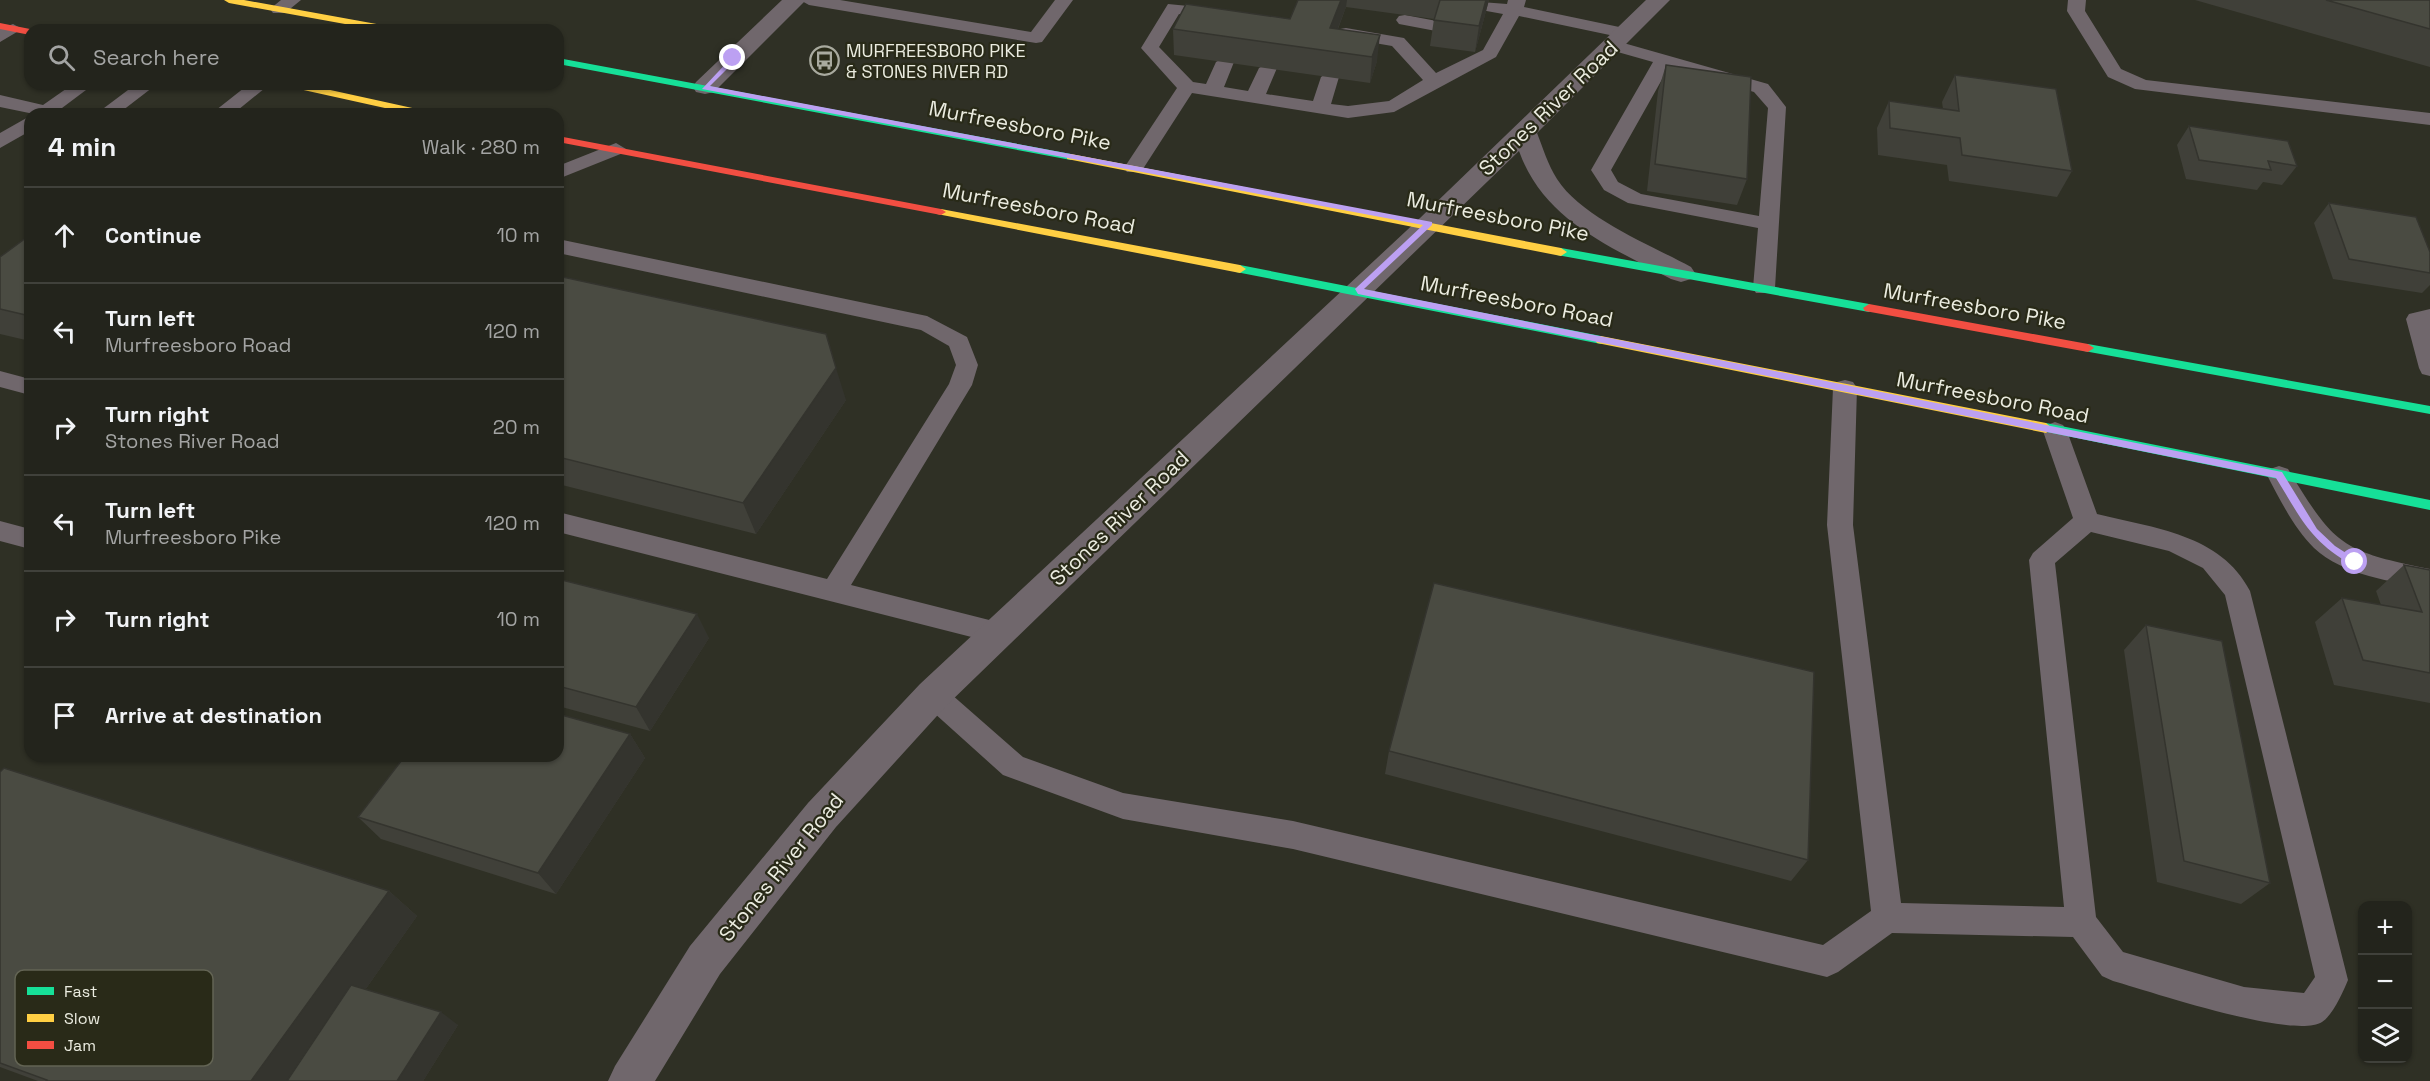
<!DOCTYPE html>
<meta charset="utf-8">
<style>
body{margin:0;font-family:"Space Grotesk",sans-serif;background:#2b2c25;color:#f1f3f6}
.controls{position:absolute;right:18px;bottom:18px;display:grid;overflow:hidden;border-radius:12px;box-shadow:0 2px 4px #0004}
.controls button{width:54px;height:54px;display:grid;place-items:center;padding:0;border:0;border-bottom:2px solid #40413b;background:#23241c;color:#f1f3f6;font:30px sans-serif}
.stop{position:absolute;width:18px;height:18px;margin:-14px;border:4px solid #bca0f2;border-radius:50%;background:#fff}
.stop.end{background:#bca0f2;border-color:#fff;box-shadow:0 2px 6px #0008}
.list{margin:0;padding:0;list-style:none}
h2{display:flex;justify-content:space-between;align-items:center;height:78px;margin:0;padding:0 24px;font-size:26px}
h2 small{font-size:20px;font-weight:400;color:#a3a4a3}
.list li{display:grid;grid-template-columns:39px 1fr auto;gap:18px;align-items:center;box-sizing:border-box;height:96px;padding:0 24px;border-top:2px solid #40413b}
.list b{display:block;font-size:22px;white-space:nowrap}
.list p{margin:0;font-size:20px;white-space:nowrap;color:#a3a4a3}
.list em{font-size:20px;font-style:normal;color:#a3a4a3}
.icon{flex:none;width:33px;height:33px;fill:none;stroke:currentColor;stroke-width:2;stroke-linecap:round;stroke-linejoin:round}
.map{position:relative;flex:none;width:2430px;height:1081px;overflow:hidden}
.search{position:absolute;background:#23241c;box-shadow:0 2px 4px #0004;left:24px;top:24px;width:540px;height:66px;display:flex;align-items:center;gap:15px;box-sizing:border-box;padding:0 21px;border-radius:18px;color:#a3a4a3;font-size:22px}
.panel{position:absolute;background:#23241c;box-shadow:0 2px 4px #0004;left:24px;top:108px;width:540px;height:654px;border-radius:18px}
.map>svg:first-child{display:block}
</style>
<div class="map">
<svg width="2430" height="1081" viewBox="0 0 2430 1081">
<rect width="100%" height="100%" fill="#2f3025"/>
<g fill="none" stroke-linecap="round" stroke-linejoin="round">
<path fill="#70676c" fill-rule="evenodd" d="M 281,0 L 301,0 L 285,13 L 273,13 L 270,9 Z
M 800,0 L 840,0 L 1031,32 L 1055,0 L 1073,0 L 1042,42 L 1036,43 L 809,5 Z
M 1508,0 L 1526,0 L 1524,7 L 1624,28 L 1633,33 L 1624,38 L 1519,16 L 1496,57 L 1394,112 L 1348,118 L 1192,93 L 1141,172 L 1127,172 L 1124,168 L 1177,88 L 1141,48 L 1168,4 L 1219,9 L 1228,14 L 1219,19 L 1179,14 L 1159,47 L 1193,82 L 1206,84 L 1216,62 L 1225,57 L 1234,62 L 1224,87 L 1248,91 L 1259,68 L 1268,63 L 1277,68 L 1266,94 L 1313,101 L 1321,77 L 1330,71 L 1339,77 L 1331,104 L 1348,106 L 1389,101 L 1423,80 L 1392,46 L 1340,37 L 1337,33 L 1340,29 L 1346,28 L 1404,38 L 1436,73 L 1483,50 L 1503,14 L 1481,10 L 1478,6 L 1481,2 L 1507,4 Z
M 2068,0 L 2086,0 L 2085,11 L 2121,69 L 2146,80 L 2430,113 L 2430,125 L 2135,89 L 2108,77 L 2067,11 Z
M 1405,15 L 1442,22 L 1445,26 L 1436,31 L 1399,24 L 1396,20 L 1399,16 Z
M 13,24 L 22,29 L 0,42 L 0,29 Z
M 1613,40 L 1768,84 L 1786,107 L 1775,288 L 1772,293 L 1756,293 L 1753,288 L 1758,228 L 1628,203 L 1604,190 L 1591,170 L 1653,62 L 1607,49 L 1604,45 L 1607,41 ZM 1669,67 L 1754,92 L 1768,108 L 1759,216 L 1641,194 L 1618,182 L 1611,170 Z
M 73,84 L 94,84 L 54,114 L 34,114 L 0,107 L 0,95 L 43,105 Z
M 136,84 L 157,84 L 118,114 L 96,114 Z
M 249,84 L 270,84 L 233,114 L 211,114 Z
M 30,116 L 30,131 L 0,148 L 0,133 Z
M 616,143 L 626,149 L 623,153 L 558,179 L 558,166 Z
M 558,239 L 927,316 L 967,337 L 978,365 L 972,385 L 851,585 L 1009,625 L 1012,633 L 1009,641 L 999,644 L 558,532 L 558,512 L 827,579 L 949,384 L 956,365 L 949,346 L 921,330 L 558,253 Z
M 2430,309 L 2430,376 L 2422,374 L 2419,368 L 2406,319 L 2409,314 Z
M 0,371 L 30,379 L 30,395 L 0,387 Z
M 1845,380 L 1853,382 L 1857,388 L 1853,525 L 1901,903 L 2064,907 L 2029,560 L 2033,553 L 2073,518 L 2043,431 L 2047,425 L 2055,422 L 2063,425 L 2067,431 L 2097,514 C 2153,528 2221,534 2250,591 L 2348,980 C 2343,992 2333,1015 2322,1022 C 2293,1040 2149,991 2113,981 L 2102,976 L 2073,937 L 1892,933 L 1838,972 L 1827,977 L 1293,849 L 1123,819 L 1003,775 L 923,703 L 919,695 L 923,687 L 933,683 L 943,687 L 1023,757 L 1123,793 L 1293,821 L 1823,945 L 1871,911 L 1827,525 L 1833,388 L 1837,382 ZM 2091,532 L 2169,551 L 2203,568 L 2225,595 L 2315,977 L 2304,993 L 2244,987 L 2123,952 L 2096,917 L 2055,563 Z
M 2279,466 L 2288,469 C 2335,546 2341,551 2430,569 L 2430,589 C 2392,581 2344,576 2314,548 C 2294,528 2280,500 2267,475 L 2270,469 Z
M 0,521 L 30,529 L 30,549 L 0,541 Z"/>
<path fill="#70676c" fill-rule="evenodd" d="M 782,0 L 806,0 L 714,92 L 705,94 L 696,92 L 693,87 L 696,82 Z
M 1646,0 L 1670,0 L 1537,133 C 1543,148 1548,165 1557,179 C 1582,218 1651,245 1691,267 L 1695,273 L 1691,279 L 1681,282 L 1671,279 C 1610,246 1544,221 1519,151 L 946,706 L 836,827 L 720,974 L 655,1081 L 608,1081 L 615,1066 L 690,946 L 808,803 L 920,684 L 1420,218 Z"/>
<path fill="#16e098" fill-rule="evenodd" d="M 558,58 L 1071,154 L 1076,157 L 1071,160 L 558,64 Z
M 1561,248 L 1869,304 L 1875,308 L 1869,312 L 1557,255 L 1557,249 Z
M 1240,265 L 1601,336 L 1607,340 L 1601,344 L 1236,272 L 1234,269 Z
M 2088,344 L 2430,406 L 2430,414 L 2084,351 L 2082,348 L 2084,345 Z
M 2046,423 L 2430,500 L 2430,510 L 2042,431 L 2040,428 Z"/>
<path fill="#ffcf43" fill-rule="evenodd" d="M 224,0 L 244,0 L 393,27 L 398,30 L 378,30 L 229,3 Z
M 285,84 L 303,84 L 426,111 L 431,114 L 412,114 L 290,87 Z
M 1071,154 L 1561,248 L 1567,252 L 1561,256 L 1067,159 L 1067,155 Z
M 941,209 L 1240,265 L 1246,269 L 1240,273 L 937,214 L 936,212 Z
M 1601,336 L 2046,423 L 2052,428 L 2046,433 L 1597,343 L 1595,340 L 1597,337 Z"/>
<path fill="#f24e42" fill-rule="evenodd" d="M 0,23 L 30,29 L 33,30 L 30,30 L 30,35 L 0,29 Z
M 558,136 L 941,209 L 946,212 L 941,215 L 558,142 Z
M 1869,304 L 2088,344 L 2094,348 L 2088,352 L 1865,311 L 1863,308 Z"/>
</g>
<path fill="#404039" d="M 1298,0 L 1489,0 L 1475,52 L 1430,46 L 1434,19 L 1346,7 L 1338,29 L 1377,61 L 1370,83 L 1174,55 L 1173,29 L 1290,19 Z
M 2195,0 L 2430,0 L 2430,67 Z
M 1666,65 L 1747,179 L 1737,205 L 1647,191 L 1658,91 Z
M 1955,75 L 2072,171 L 2057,197 L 1949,181 L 1947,165 L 1878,155 L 1877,128 L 1889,101 L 1943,109 L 1942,102 Z
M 2189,126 L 2297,166 L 2282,185 L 2263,182 L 2257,190 L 2186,179 L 2177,145 Z
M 2329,203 L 2430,252 L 2430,285 L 2422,293 L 2333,279 L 2314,223 Z
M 30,235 L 30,341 L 0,334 L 0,257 Z
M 558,276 L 846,400 L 756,534 L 558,484 Z
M 2404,565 L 2430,570 L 2430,703 L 2334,685 L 2315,622 L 2342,598 L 2381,605 L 2376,591 Z
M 558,579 L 709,638 L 650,731 L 558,706 Z
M 2146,625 L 2270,883 L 2241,904 L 2157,882 L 2124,650 Z
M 630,734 L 645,758 L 556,894 L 381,839 L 358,817 Z
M 1389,751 L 1808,860 L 1791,881 L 1385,774 Z
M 0,772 L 389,891 L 417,916 L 365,990 L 458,1025 L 423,1081 L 38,1081 L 0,1067 Z"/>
<path fill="#34342e" d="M 1341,0 L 1347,0 L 1346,7 L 1329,51 L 1330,28 Z
M 1486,0 L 1489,0 L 1475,52 L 1479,26 Z
M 1380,35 L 1377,61 L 1370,83 L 1372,57 Z
M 836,368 L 846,400 L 756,534 L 743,503 Z
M 697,614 L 709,638 L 650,731 L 636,707 Z
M 630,734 L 645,758 L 556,894 L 538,873 Z
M 389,891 L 417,916 L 301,1081 L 251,1081 Z
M 441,1012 L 458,1025 L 423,1081 L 397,1081 Z"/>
<path fill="#4a4b42" stroke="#34342e" stroke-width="1.5" d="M 1298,0 L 1341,0 L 1330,28 L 1380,35 L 1372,57 L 1173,29 L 1186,4 L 1290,19 Z
M 1440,0 L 1486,0 L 1479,26 L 1434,20 Z
M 2326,0 L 2430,0 L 2430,29 Z
M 1666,65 L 1751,77 L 1747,179 L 1655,164 Z
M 1955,75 L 2056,89 L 2072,171 L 1962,155 L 1960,138 L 1890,128 L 1889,101 L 1959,111 Z
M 2189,126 L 2288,141 L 2297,166 L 2268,161 L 2271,170 L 2199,160 Z
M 2329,203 L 2416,217 L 2430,252 L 2430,273 L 2349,259 Z
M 30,235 L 30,316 L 0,309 L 0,257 Z
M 558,276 L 826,334 L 836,368 L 743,503 L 558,457 Z
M 2404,565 L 2430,570 L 2430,673 L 2363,660 L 2342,598 L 2422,612 Z
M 558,579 L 697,614 L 636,707 L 558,686 Z
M 1434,583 L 1814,672 L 1808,860 L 1389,751 Z
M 2146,625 L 2222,641 L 2270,883 L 2184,861 Z
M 558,714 L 630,734 L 538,873 L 358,817 L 405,756 L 558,756 Z
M 4,768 L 389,891 L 251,1081 L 46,1081 L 47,1080 L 0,1063 L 0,772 Z
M 351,985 L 441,1012 L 397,1081 L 287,1081 Z"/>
<path fill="#bca0f2" d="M 733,56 L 736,60 L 710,86 L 1432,222 L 1432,225 L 1364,289 L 2282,472 L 2317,529 L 2335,546 L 2360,562 L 2355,566 L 2352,565 C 2309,540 2301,518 2276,478 L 1358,294 L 1355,289 L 1423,225 L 702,89 Z"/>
<defs>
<symbol id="bus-ring" viewBox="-11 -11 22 22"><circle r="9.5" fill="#292a18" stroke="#a9aa9f" stroke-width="1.5"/><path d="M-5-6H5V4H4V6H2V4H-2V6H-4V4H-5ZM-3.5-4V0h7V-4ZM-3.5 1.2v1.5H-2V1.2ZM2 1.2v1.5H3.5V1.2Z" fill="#a9aa9f"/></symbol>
</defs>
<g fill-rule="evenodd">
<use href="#bus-ring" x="808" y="44" width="33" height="33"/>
</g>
<g text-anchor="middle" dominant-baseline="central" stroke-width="4.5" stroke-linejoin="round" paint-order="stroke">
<g font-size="18" fill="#ebece0" stroke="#292a18" text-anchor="start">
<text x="846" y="50">MURFREESBORO PIKE<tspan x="846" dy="21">&amp; STONES RIVER RD</tspan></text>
</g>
<g font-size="21" fill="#ebece0" stroke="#292a18">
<text transform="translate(1548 108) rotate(-44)">Stones River Road</text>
<text transform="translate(1020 125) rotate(11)">Murfreesboro Pike</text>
<text transform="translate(1039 208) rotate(11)">Murfreesboro Road</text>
<text transform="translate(1498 216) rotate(11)">Murfreesboro Pike</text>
<text transform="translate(1517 301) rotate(11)">Murfreesboro Road</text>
<text transform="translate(1975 306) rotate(10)">Murfreesboro Pike</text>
<text transform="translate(1993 397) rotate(11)">Murfreesboro Road</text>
<text transform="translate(1119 518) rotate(-44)">Stones River Road</text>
<text transform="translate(781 867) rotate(-51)">Stones River Road</text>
</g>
</g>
<rect x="15" y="970" width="198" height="96" rx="9" fill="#292a18" stroke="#636454" stroke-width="1.5"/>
<rect x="27" y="987" width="27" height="8" fill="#16e098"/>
<rect x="27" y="1014" width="27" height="8" fill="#ffcf43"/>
<rect x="27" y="1041" width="27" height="8" fill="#f24e42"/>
<g font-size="16" fill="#ebece0">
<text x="64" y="997">Fast</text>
<text x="64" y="1024">Slow</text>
<text x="64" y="1051">Jam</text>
</g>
</svg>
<div class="controls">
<button>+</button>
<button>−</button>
<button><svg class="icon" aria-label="layers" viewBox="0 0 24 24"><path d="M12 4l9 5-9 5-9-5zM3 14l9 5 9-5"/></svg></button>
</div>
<div class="stop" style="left:2355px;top:562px"></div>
<div class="stop end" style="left:733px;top:58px"></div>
<div class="search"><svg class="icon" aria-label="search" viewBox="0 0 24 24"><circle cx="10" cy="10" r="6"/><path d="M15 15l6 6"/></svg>Search here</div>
<section class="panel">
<h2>4 min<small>Walk · 280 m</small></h2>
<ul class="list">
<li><svg class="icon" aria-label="ahead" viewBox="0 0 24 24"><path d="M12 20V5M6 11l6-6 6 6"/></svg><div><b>Continue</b></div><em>10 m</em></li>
<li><svg class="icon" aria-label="left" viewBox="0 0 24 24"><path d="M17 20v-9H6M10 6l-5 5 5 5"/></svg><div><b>Turn left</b><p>Murfreesboro Road</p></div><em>120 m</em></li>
<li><svg class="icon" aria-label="right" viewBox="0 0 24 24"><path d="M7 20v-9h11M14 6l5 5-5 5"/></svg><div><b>Turn right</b><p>Stones River Road</p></div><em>20 m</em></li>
<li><svg class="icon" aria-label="left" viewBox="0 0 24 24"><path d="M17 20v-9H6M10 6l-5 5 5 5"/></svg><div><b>Turn left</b><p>Murfreesboro Pike</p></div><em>120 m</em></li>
<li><svg class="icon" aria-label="right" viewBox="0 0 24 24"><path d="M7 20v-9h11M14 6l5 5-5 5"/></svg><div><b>Turn right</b></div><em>10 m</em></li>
<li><svg class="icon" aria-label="arrive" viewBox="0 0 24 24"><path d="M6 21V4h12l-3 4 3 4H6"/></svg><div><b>Arrive at destination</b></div></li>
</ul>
</section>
</div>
